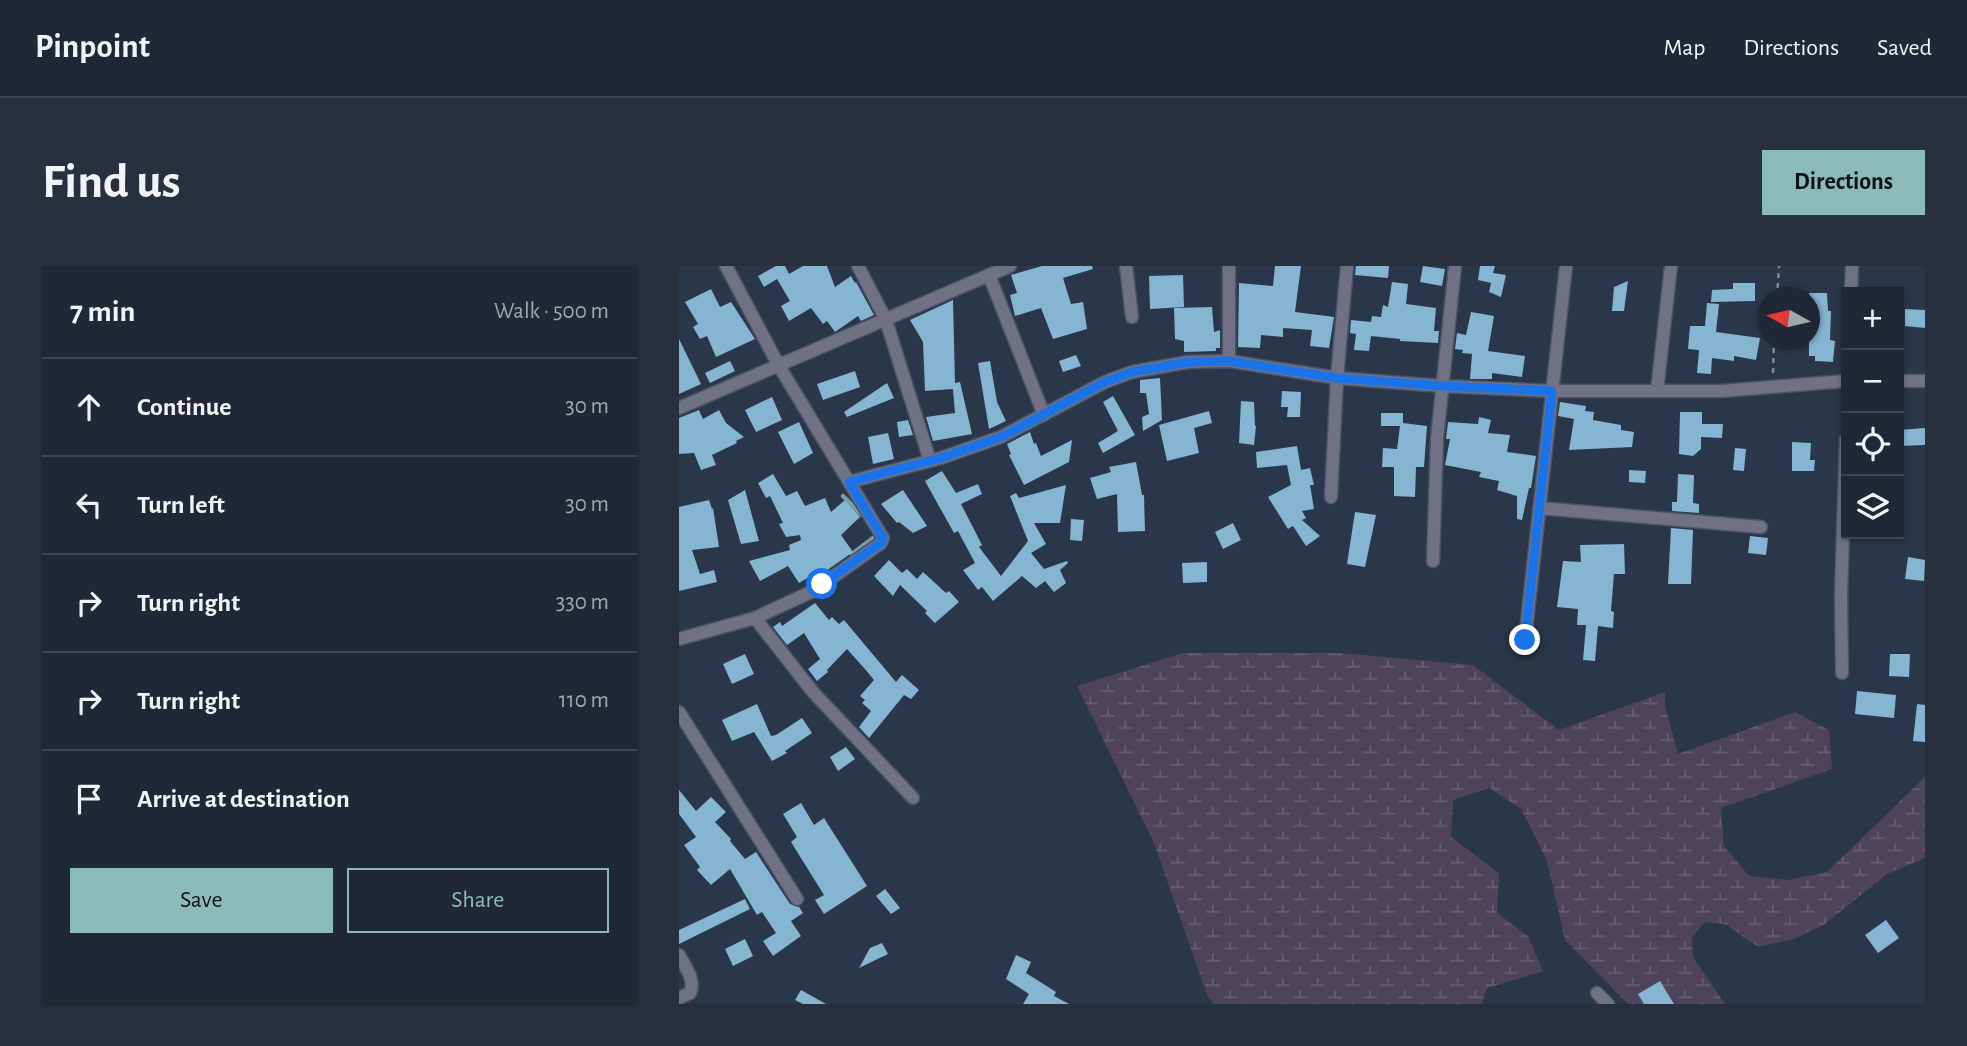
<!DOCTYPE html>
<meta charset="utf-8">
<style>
body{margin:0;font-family:"Alegreya Sans",sans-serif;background:#28303f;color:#f1f3f6}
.controls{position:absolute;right:21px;top:21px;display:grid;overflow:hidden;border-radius:0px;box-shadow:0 2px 5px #0004}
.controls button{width:63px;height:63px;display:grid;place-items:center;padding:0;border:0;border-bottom:2px solid #3d4452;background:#202837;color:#f1f3f6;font:35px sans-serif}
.compass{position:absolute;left:1078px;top:21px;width:63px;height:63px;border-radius:50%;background:#202837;box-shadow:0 2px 5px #0004;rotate:278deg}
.stop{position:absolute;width:21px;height:21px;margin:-16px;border:5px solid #1a73e8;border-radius:50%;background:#fff}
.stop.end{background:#1a73e8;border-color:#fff;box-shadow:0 2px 7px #0008}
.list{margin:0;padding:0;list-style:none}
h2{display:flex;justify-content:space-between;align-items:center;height:91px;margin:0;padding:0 28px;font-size:30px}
h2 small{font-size:23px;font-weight:400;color:#a2a6ad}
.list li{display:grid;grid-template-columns:46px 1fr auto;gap:21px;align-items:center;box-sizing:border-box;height:98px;padding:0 28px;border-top:2px solid #3d4452}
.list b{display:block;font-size:26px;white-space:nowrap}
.list em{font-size:23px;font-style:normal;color:#a2a6ad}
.actions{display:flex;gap:14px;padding:21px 28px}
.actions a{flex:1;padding:16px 0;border:2px solid #8bbbb9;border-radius:0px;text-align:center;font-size:24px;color:#8bbbb9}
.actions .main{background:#8bbbb9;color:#111}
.icon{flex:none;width:38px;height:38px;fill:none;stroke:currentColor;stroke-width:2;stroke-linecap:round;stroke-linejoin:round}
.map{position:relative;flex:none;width:1246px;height:738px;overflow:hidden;border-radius:0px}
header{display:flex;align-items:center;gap:42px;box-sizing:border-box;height:98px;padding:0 35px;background:#202837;border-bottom:2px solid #3d4452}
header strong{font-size:33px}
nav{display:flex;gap:38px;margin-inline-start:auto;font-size:24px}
.intro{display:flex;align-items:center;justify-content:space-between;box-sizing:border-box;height:168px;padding:0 42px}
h1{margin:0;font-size:49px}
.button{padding:18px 32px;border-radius:0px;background:#8bbbb9;color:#111;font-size:24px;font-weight:700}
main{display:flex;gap:42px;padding:0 42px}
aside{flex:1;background:#202837;border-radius:0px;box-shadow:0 2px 5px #0004}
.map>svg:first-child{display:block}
</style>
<header>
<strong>Pinpoint</strong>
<nav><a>Map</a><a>Directions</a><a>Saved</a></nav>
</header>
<div class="intro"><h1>Find us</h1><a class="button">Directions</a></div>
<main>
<aside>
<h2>7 min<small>Walk · 500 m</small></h2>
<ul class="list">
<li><svg class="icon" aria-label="ahead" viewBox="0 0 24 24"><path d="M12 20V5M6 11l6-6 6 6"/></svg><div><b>Continue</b></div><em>30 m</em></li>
<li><svg class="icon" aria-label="left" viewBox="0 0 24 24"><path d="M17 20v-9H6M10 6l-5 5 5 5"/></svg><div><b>Turn left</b></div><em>30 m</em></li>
<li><svg class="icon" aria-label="right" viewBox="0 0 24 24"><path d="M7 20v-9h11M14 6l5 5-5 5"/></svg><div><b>Turn right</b></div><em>330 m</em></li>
<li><svg class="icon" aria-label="right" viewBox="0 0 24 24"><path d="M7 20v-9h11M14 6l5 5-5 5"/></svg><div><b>Turn right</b></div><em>110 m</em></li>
<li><svg class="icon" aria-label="arrive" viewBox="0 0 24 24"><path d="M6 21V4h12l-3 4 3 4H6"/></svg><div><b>Arrive at destination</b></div></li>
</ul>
<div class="actions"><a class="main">Save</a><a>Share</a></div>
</aside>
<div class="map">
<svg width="1246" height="738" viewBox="0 0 1246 738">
<defs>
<pattern id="wetland-marsh" width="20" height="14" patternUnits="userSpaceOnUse" patternTransform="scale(1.75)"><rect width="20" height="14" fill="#4e435d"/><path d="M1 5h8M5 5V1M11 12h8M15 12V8" fill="none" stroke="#665d74"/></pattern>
</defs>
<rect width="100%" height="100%" fill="#2a3649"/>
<path fill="url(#wetland-marsh)" d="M 504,387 L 661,387 L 794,399 L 880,464 L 986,426 L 986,440 L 999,488 L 1116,446 L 1150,464 L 1153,503 L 1042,542 L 1045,580 L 1070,610 L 1109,614 L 1148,606 L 1246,511 L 1246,592 L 1208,608 L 1146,658 L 1115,673 L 1079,681 L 1046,658 L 1026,656 L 1013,671 L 1014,691 L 1046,738 L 949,738 L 886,674 L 868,595 L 842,543 L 810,522 L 774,534 L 772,571 L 820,607 L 818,647 L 849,670 L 864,705 L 808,722 L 803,738 L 535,738 L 528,729 L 475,577 L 398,420 Z"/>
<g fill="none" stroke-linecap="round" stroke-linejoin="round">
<path stroke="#739fab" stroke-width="4.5" d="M 164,230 L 183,249
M 173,288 L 194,272"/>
</g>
<path fill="#86b5d1" d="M 97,0 L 106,0 L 110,8 L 124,0 L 148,0 L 156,21 L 172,10 L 176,17 L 177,16 L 195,49 L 182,55 L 179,50 L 156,66 L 148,55 L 144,58 L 132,42 L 110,55 L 102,40 L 111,35 L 98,13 L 85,21 L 79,10 Z
M 363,0 L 413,0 L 414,3 L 384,12 L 392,38 L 404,36 L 408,63 L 374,73 L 362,42 L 336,50 L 331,29 L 338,27 L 332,9 Z
M 596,0 L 622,0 L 616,46 L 655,51 L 650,82 L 631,80 L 633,64 L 604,62 L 604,71 L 582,69 L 581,82 L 559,81 L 560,17 L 594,20 Z
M 677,0 L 710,0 L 709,12 L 676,9 Z
M 744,0 L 766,3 L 763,20 L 741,16 Z
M 801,0 L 816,0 L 814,7 L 827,9 L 822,31 L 810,26 L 812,17 L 799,14 Z
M 504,9 L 505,41 L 471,43 L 470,10 Z
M 949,15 L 945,45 L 933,45 L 935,21 Z
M 713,16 L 729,18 L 727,38 L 757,42 L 755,65 L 760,65 L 759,77 L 721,75 L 721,73 L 692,70 L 690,85 L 675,84 L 677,68 L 671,67 L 672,54 L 692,56 L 693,50 L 702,51 L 704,39 L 709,41 Z
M 1054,17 L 1076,17 L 1076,35 L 1032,36 L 1033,24 L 1054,23 Z
M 32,23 L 41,41 L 52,36 L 76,73 L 37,91 L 28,70 L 21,73 L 14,61 L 19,58 L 6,36 Z
M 1130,27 L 1148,27 L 1149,45 L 1152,45 L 1151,74 L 1156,75 L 1154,96 L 1136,95 L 1136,90 L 1130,90 Z
M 274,34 L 276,117 L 281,116 L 293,168 L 254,175 L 247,151 L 276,147 L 274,123 L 246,125 L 244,76 L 231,54 Z
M 1028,37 L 1040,38 L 1037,66 L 1081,72 L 1077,94 L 1055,90 L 1055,95 L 1033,92 L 1032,108 L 1018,107 L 1020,84 L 1009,83 L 1011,60 L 1026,60 Z
M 533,41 L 535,66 L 541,64 L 541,82 L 537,82 L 537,85 L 505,86 L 505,75 L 496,73 L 495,42 Z
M 1226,43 L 1246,44 L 1246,62 L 1226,60 Z
M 792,46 L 815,50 L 809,85 L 846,90 L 843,111 L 813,107 L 813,113 L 791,113 L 793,88 L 783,87 L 784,84 L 776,83 L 778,67 L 787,69 Z
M 0,73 L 22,118 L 0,128 Z
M 397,89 L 402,100 L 384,106 L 380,95 Z
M 51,95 L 56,105 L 31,117 L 26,107 Z
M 311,95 L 318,136 L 327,155 L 310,163 L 299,97 Z
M 176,105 L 181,121 L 144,134 L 138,118 Z
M 481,112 L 483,154 L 464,165 L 463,151 L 470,148 L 467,127 L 461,127 L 461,114 Z
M 208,117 L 215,132 L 168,151 L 165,146 Z
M 603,125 L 622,126 L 621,151 L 608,151 L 609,141 L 602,141 Z
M 434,130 L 456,169 L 424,187 L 419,177 L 439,165 L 424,136 Z
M 93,131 L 103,154 L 77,166 L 66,144 Z
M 562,135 L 575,136 L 576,160 L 577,160 L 575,179 L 560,177 Z
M 881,136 L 907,140 L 906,145 L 915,146 L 914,154 L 942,159 L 942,164 L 955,166 L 953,181 L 890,184 L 895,153 L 879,150 Z
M 20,144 L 24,153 L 40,144 L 47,157 L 65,171 L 57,175 L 58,177 L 33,189 L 37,199 L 22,204 L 15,187 L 0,188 L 0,152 Z
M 530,145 L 533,157 L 515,162 L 520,187 L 488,195 L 480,159 Z
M 1001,146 L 1023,146 L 1023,158 L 1044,158 L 1043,172 L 1022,171 L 1022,183 L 1014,190 L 1000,188 Z
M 702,147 L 724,147 L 724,157 L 748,160 L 745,201 L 737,201 L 736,231 L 715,230 L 715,201 L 703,201 L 704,182 L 718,183 L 721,160 L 702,160 Z
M 800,151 L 812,154 L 809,167 L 831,169 L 828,186 L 857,190 L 852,222 L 850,222 L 843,254 L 838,253 L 838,230 L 818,224 L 820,215 L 800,211 L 802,206 L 766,199 L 771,173 L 767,173 L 769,156 L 799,158 Z
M 229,154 L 234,169 L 220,171 L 218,156 Z
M 120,156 L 134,187 L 115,198 L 99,166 Z
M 1246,162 L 1246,179 L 1221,180 L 1220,164 Z
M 351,166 L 355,178 L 357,177 L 362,190 L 393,174 L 390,196 L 345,219 L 330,189 L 332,188 L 328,178 Z
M 209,167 L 215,193 L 194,198 L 189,171 Z
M 1113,176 L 1132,177 L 1131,194 L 1136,194 L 1135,205 L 1113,205 Z
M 618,180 L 622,204 L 631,202 L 635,219 L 631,219 L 635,243 L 623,245 L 627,252 L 623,254 L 641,270 L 627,280 L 614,260 L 609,263 L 589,231 L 612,219 L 608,199 L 578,202 L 577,186 Z
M 1056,182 L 1067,183 L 1065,205 L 1054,204 Z
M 457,196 L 463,229 L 465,229 L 466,265 L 439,266 L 438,228 L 418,233 L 411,212 L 432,206 L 430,201 Z
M 950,204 L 967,205 L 966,217 L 950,216 Z
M 263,205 L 277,227 L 299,218 L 303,228 L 282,238 L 303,279 L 300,281 L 322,310 L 349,275 L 331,230 L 337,227 L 340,232 L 387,219 L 381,257 L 355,257 L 367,278 L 352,287 L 365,303 L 388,295 L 389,297 L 381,304 L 387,317 L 375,326 L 366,315 L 357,322 L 343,310 L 314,335 L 303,321 L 299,324 L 284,304 L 296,297 L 279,265 L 275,267 L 246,215 Z
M 94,208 L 107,230 L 118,225 L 126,240 L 146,232 L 152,246 L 166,234 L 181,251 L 162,269 L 174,286 L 144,307 L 142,304 L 120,317 L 109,300 L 81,315 L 70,295 L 111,284 L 110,279 L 122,274 L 121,269 L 107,271 L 100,258 L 104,257 L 91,230 L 87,232 L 79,217 Z
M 999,208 L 1015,209 L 1014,237 L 1020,238 L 1020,247 L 993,245 L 993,236 L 998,236 Z
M 66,224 L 80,275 L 62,278 L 49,234 Z
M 224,224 L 248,260 L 234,267 L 220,256 L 218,257 L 202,238 Z
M 30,234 L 33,243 L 34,242 L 40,281 L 13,284 L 21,308 L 35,304 L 38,316 L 0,325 L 0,241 Z
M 676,246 L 697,249 L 686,301 L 668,298 Z
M 392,253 L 405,254 L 403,275 L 391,274 Z
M 554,257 L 562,274 L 544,283 L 536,266 Z
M 992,262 L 1014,264 L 1012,318 L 989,318 Z
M 1071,270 L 1089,272 L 1087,289 L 1069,287 Z
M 945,278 L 946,308 L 935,308 L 932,345 L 935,346 L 934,362 L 919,360 L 916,395 L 904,394 L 907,359 L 898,359 L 899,343 L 878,341 L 884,295 L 902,296 L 901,279 Z
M 1229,291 L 1246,294 L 1245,315 L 1226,313 Z
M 210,294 L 223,307 L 228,303 L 238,313 L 244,306 L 267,327 L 270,325 L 280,336 L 256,357 L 246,347 L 248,345 L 221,319 L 214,330 L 195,310 Z
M 528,296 L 528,316 L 504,317 L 503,297 Z
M 136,337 L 150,354 L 153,351 L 160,358 L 165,354 L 217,416 L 223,409 L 240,424 L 232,433 L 225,429 L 190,472 L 180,461 L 192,445 L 183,437 L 186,434 L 181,430 L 195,414 L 186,403 L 168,383 L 148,404 L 149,406 L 138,415 L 129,403 L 141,393 L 125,367 L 108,379 L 94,361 L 101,356 L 103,360 Z
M 66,388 L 75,408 L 53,418 L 44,398 Z
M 1211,388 L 1231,388 L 1230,411 L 1210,410 Z
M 1178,425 L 1217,429 L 1215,452 L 1176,448 Z
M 78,438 L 92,470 L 97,469 L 123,452 L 133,467 L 106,485 L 108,487 L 93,495 L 75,466 L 53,475 L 43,454 Z
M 1238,438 L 1246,439 L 1246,476 L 1234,475 Z
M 167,481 L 176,493 L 159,505 L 151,491 Z
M 0,524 L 17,545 L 32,531 L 47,546 L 36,556 L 52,573 L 51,575 L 66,593 L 77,586 L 111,638 L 120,641 L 124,647 L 112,655 L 122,670 L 94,690 L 84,675 L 97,667 L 83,646 L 78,649 L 51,603 L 32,619 L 18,604 L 21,601 L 5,579 L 17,571 L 0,548 Z
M 122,537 L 135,559 L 145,552 L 188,620 L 145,648 L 136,634 L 145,629 L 112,576 L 118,571 L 104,548 Z
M 206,623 L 221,642 L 212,648 L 197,630 Z
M 66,633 L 71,643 L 0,678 L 0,664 Z
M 1207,654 L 1220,672 L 1199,687 L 1186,669 Z
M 66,673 L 74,690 L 54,700 L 46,683 Z
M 203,677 L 209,688 L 180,702 L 191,682 Z
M 337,689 L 352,696 L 347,707 L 377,726 L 375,730 L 390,738 L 344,738 L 350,728 L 327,713 Z
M 981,715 L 995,738 L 965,738 L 959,728 Z
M 122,724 L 147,738 L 124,738 L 116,734 Z"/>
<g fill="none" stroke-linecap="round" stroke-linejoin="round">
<defs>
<path id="minor" d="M 179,0 L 207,54 L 251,195
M 447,0 L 453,51
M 310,9 L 365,149
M 1172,26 L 1173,0
M 550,95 L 550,0
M 1220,115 L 1246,115
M 978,125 L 992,0
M 0,142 L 331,0
M 170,216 L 262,192 L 322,171 L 426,116 L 453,106 L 509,96 L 550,95 L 658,112 L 763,120 L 873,125 L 1043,125 L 1167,115
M 652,231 L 658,112 L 668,0
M 860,242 L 1082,261
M 754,295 L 758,173 L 776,0
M 76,352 L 134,426 L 234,532
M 0,373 L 76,352 L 134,325 L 202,277 L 204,272 L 100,100 L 47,0
M 846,374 L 887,0
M 1163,407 L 1162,328 L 1167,173
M 0,446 L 118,633
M 0,689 C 6,701 17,714 11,727 L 0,732
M 918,727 L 929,738"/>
</defs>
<use href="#minor" stroke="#485365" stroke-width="15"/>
<path stroke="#7f8998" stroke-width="2.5" stroke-dasharray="5 5" stroke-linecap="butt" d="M 1098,32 L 1100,0
M 1094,107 L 1095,74"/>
<use href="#minor" stroke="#707184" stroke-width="12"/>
</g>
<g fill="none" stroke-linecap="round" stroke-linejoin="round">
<path stroke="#1a73e8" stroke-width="9" d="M 143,318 L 202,277 L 204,272 L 170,216 L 262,192 L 322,171 L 426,116 L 453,106 L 509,96 L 550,95 L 658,112 L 764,120 L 873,125 L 846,374"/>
</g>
</svg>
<div class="controls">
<button>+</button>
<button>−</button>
<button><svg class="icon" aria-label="locate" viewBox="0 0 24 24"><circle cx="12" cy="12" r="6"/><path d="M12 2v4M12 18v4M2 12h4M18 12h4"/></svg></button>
<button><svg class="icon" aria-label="layers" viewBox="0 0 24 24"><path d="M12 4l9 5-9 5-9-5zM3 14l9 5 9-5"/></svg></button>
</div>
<svg class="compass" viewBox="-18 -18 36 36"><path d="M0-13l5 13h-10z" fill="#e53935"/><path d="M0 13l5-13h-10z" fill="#a2a6ad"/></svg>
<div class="stop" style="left:143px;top:318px"></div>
<div class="stop end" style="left:846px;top:374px"></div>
</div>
</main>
